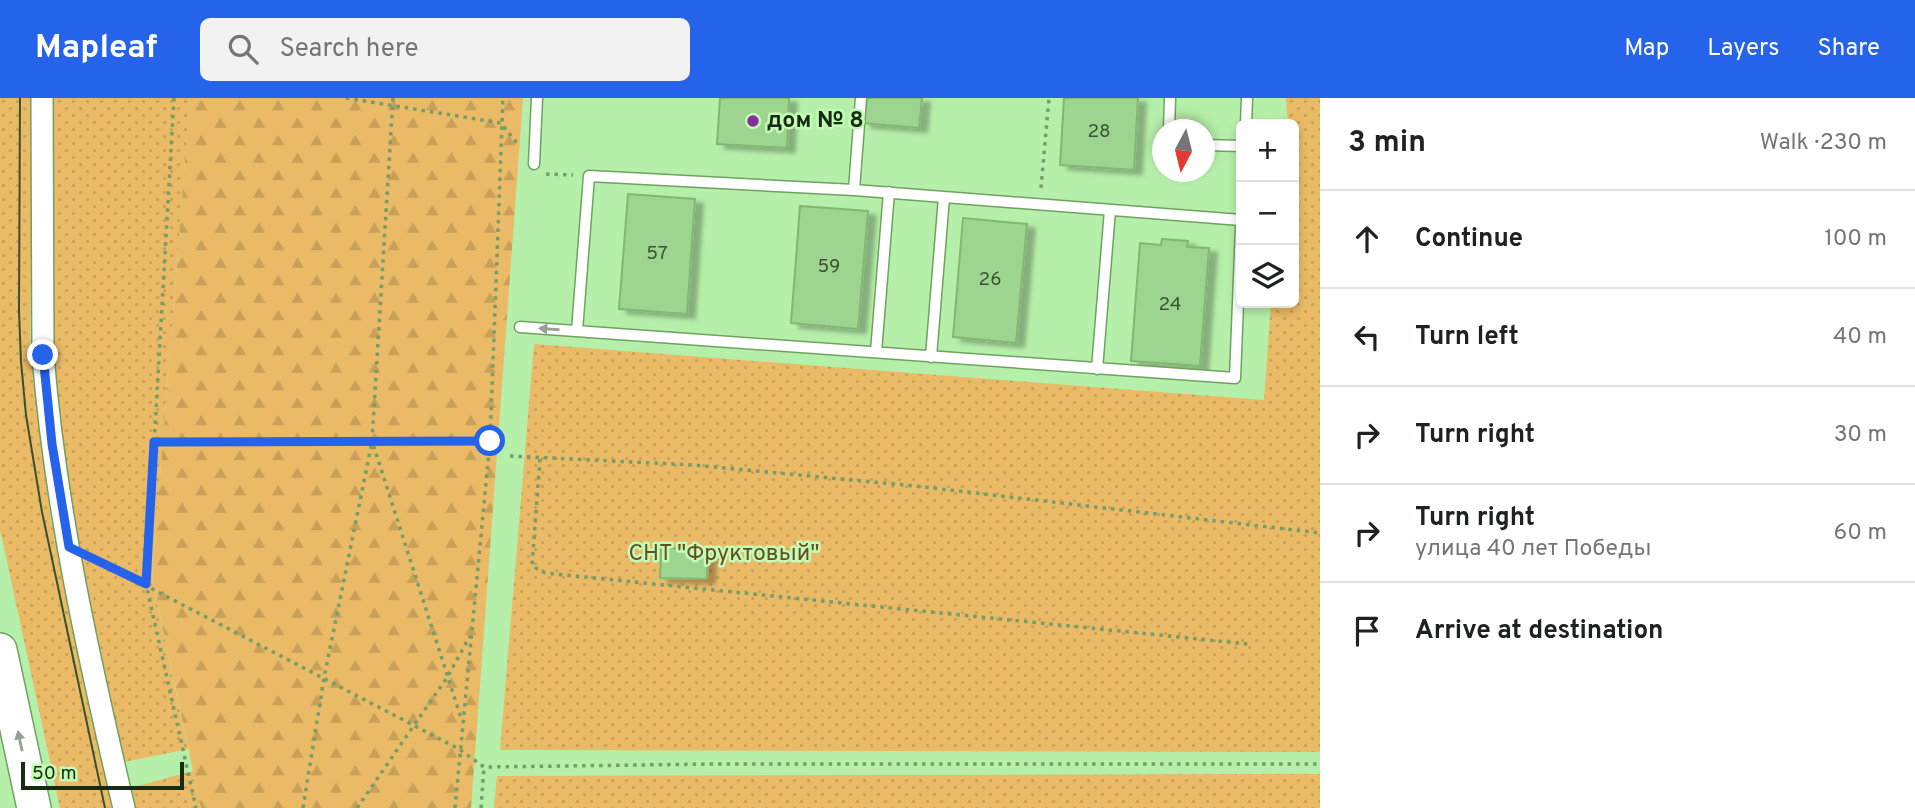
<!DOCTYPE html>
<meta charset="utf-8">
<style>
body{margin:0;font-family:Overpass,sans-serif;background:#f2f2f2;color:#202124}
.controls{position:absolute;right:21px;top:21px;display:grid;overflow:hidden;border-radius:10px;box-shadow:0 4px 10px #0003}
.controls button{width:63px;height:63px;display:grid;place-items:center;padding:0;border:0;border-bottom:2px solid #e0e0e0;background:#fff;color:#202124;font:35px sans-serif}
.compass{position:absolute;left:1152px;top:21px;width:63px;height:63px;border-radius:50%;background:#fff;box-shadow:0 4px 10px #0003;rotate:187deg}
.scale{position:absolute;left:21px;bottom:18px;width:163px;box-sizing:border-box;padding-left:7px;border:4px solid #162c11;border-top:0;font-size:19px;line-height:24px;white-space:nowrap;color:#162c11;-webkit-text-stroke:5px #c3fcb6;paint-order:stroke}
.stop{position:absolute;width:21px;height:21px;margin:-16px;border:5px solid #2563eb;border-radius:50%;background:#fff}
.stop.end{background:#2563eb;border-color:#fff;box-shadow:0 2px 7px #0008}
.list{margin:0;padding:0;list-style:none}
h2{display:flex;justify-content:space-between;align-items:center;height:91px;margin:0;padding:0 28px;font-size:30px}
h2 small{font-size:23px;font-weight:400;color:#757577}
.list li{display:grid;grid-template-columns:46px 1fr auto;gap:21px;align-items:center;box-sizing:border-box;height:98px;padding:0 28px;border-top:2px solid #e0e0e0}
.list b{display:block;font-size:26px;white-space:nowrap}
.list p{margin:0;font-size:23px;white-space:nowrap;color:#757577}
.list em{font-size:23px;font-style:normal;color:#757577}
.icon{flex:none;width:38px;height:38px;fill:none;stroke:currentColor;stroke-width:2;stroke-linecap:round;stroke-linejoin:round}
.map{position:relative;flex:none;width:1320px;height:710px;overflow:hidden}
header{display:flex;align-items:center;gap:42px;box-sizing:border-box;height:98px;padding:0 35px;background:#2563eb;color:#fff}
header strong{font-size:33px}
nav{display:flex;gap:38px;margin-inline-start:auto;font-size:24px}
.search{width:490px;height:63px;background:#f2f2f2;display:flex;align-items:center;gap:18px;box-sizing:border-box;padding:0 24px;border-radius:10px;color:#757577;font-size:26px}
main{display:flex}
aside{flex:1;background:#fff}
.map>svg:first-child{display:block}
</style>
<header>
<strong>Mapleaf</strong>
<div class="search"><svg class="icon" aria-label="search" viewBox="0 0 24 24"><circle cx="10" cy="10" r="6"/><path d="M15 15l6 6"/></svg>Search here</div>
<nav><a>Map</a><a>Layers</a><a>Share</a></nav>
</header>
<main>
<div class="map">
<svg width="1320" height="710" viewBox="0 0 1320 710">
<defs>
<pattern id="green-dots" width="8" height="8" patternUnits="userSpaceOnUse" patternTransform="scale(1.75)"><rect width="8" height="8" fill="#eaba67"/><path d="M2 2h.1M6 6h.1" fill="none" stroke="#c8a058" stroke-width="1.8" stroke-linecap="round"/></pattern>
<pattern id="forest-firs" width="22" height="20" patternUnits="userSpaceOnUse" patternTransform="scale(1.75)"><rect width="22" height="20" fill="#eaba67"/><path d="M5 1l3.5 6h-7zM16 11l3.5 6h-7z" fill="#c8a058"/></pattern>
<filter id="shadow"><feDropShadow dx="8" dy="4.5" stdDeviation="2" flood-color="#0004"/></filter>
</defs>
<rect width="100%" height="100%" fill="#b6efa9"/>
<path fill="url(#green-dots)" d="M 0,0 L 32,0 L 30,255 L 51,422 L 115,710 L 60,710 L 0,431 Z
M 53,0 L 190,0 L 152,480 L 188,651 L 124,664 L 75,436 L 52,256 Z
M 1286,0 L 1320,0 L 1320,654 L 500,652 L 534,246 L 1264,302 L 1271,205 L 1294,205 L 1294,26 L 1288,26 Z
M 193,673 L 201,710 L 136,710 L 130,690 Z
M 1320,676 L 1320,710 L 494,710 L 497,678 Z"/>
<path fill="url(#forest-firs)" d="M 190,0 L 523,0 L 471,710 L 201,710 L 152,480 Z"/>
<path fill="#9dd490" stroke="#81b673" stroke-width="2" filter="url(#shadow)" d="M 720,0 L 789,0 L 787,50 L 717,46 Z
M 865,0 L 922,0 L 919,30 L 863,25 Z
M 1064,0 L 1138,0 L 1134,72 L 1060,67 Z
M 628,96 L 695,101 L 687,216 L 619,211 Z
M 800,108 L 868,113 L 858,231 L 791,225 Z
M 963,120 L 1027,126 L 1016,245 L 953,239 Z
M 1162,141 L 1188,143 L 1187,149 L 1209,150 L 1200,268 L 1131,263 L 1140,145 L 1161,147 Z
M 661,450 L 708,451 L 707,481 L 660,480 Z"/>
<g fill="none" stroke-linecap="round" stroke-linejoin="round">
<defs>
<path id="service" d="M 861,0 L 854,92 L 1241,122
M 1246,26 L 1247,0
M 1169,32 L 1170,0
M 1204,47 L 1241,48
M 534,66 L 537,0
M 520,229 L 1235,280 L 1241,130
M 577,233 L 589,78 L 854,92
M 876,254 L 889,94
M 931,259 L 944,99
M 1097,271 L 1110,112"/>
<path id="minor" d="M 42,0 L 43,257 C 55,410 89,561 124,710"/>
<path id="primary" d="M 0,552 L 34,710"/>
</defs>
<use href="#service" stroke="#6da260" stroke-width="13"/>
<use href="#minor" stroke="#6da260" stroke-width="24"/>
<use href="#primary" stroke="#6da260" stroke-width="36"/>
<path stroke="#739d69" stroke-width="3.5" stroke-dasharray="3.5 5" stroke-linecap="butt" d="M 174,0 L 146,486 L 196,710
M 346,0 L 501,25 L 519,48
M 393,0 L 372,343 L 461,620
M 546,76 L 573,77
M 1041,90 L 1049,0
M 154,344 L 490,343
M 510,358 L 693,367 L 915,388 L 1320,435
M 540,361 L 532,468 L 545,475 L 1248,546
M 91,459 L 459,651 L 484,669 L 716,666 L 1320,666
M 303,710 L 324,580 L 372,344
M 357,710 L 448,578 L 470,538
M 455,710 L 490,343 L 503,0
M 481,710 L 484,669"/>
<use href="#service" stroke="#fff" stroke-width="10"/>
<use href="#minor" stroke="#fff" stroke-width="21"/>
<use href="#primary" stroke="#fff" stroke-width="33"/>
<path stroke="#365330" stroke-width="2" d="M 20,0 L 19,213 L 21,264 L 26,317 L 42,414 L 105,710"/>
</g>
<defs><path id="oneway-solid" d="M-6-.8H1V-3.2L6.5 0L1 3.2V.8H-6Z" transform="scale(1.75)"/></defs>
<g fill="#96a094">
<use href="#oneway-solid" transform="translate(549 231) rotate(-176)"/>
<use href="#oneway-solid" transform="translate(20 643) rotate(-102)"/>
</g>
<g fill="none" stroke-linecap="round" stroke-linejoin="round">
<path stroke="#2563eb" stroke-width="9" d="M 43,257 L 52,346 L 69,449 L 146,486 L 154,344 L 490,343"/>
</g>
<circle fill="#872f9b" stroke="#c3fcb6" stroke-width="2.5" cx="753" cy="23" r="7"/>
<g text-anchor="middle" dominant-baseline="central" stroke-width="5" stroke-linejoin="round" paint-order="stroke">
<g font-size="19" fill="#385631">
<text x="1099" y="34">28</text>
<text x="657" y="156">57</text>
<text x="829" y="169">59</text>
<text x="990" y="182">26</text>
<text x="1170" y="207">24</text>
</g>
<g font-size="23" font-weight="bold" fill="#162c11" stroke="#c3fcb6" text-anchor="start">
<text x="767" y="23">дом № 8</text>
</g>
<g font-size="23" fill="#664e23" stroke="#c3fcb6">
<text x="724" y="456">СНТ "Фруктовый"</text>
</g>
</g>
</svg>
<div class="controls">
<button>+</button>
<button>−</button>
<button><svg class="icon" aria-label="layers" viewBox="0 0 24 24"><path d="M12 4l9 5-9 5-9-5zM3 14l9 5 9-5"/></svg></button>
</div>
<svg class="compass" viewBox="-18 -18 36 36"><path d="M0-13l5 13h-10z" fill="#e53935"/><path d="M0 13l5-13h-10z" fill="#757577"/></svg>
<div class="scale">50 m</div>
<div class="stop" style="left:490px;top:343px"></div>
<div class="stop end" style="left:43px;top:257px"></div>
</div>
<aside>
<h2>3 min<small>Walk · 230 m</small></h2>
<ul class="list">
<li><svg class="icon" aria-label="ahead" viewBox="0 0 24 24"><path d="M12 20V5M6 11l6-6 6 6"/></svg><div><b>Continue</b></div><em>100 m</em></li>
<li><svg class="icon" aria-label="left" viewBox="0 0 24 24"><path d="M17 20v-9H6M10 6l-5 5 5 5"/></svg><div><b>Turn left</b></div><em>40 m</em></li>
<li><svg class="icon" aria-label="right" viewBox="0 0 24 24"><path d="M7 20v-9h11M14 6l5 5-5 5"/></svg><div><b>Turn right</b></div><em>30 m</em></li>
<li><svg class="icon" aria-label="right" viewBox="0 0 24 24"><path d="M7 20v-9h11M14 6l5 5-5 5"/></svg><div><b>Turn right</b><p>улица 40 лет Победы</p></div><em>60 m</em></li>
<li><svg class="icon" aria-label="arrive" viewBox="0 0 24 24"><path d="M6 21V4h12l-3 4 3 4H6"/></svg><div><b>Arrive at destination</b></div></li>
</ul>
</aside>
</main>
